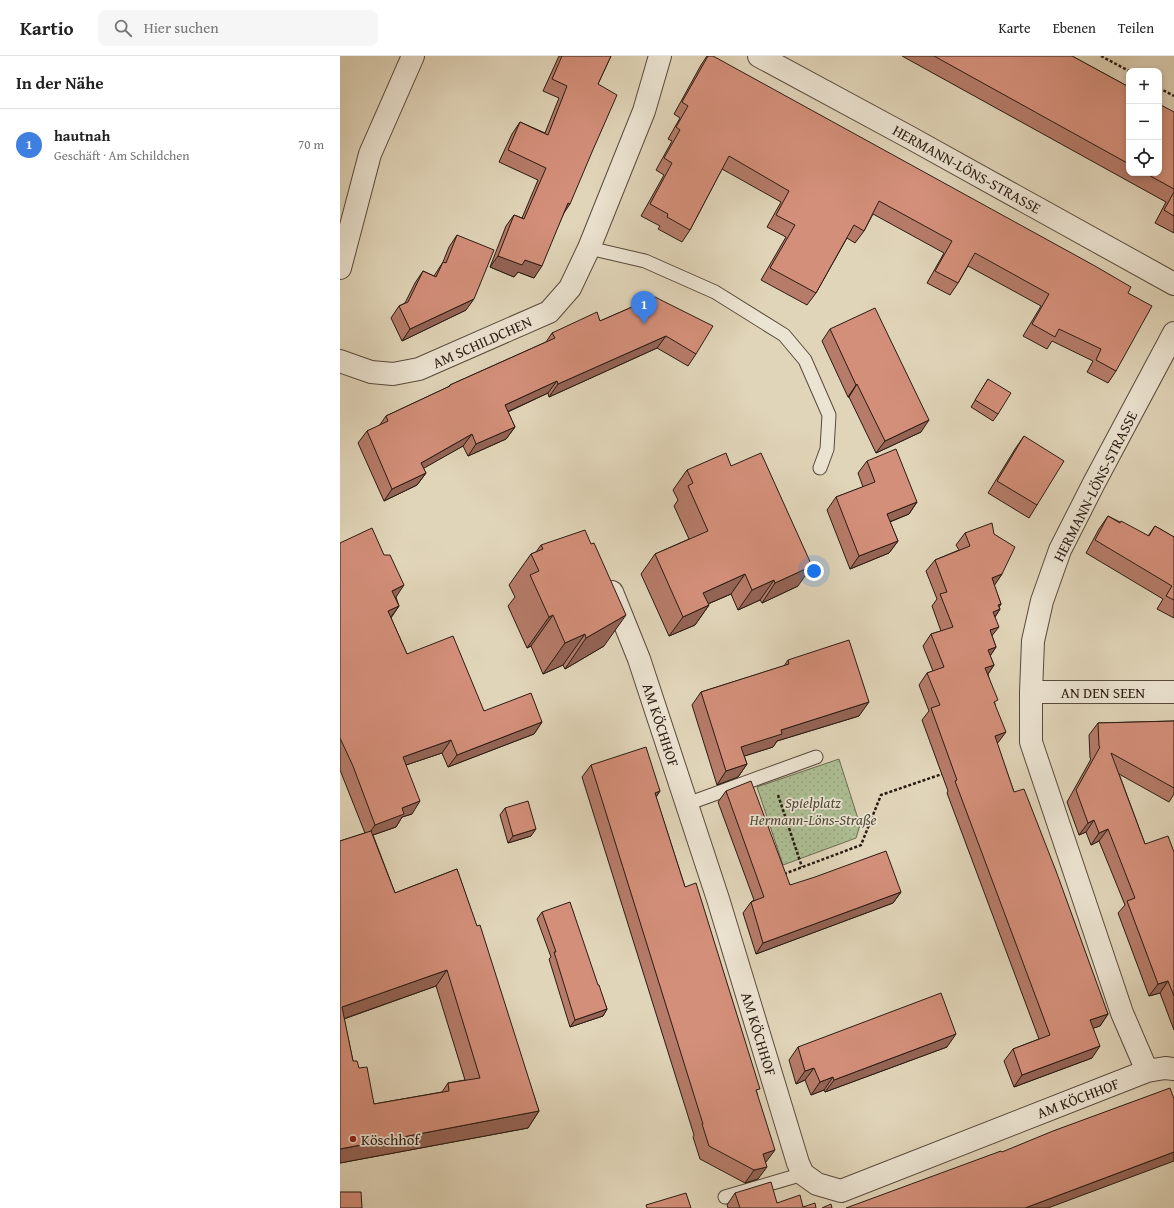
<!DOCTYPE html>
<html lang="de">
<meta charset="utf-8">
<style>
body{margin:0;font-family:"Gentium Book Plus",serif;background:#f6f6f6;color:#222}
.controls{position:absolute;right:12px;top:12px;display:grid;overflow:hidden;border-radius:8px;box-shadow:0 2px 6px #0003}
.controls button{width:36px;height:36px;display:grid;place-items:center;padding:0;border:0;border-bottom:1px solid #e0e0e0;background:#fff;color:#222;font:20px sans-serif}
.you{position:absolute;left:474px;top:515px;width:14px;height:14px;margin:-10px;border:3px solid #fff;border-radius:50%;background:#1a73e8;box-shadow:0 0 0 6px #1a73e833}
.badge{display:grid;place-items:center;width:26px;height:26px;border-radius:50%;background:#2563eb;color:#fff;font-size:13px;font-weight:700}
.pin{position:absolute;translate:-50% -33px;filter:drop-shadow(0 1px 2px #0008)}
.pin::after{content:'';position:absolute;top:21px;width:14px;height:12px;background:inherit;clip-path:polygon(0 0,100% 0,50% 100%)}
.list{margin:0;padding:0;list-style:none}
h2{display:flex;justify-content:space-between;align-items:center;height:52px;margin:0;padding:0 16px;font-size:17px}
h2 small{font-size:13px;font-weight:400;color:#767676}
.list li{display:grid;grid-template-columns:26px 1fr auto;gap:12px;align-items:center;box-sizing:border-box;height:72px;padding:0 16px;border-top:1px solid #e0e0e0}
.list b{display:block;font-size:15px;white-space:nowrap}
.list p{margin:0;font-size:13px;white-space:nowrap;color:#767676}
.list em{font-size:13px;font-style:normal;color:#767676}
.icon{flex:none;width:22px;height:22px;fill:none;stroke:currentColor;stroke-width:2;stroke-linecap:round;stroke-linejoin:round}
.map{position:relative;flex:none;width:834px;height:1152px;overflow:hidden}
header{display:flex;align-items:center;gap:24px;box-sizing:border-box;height:56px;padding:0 20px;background:#fff;border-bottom:1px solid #e0e0e0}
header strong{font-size:19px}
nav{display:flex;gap:22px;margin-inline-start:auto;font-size:14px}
.search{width:280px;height:36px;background:#f6f6f6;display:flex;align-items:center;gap:10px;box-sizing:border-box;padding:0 14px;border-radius:8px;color:#767676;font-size:15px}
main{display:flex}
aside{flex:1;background:#fff}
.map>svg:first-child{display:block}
</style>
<header>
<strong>Kartio</strong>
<div class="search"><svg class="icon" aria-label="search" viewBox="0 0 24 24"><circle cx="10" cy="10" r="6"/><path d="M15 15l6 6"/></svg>Hier suchen</div>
<nav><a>Karte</a><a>Ebenen</a><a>Teilen</a></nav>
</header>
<main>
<aside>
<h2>In der Nähe<small></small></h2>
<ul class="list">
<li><span class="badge" style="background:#3f7fe0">1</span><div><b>hautnah</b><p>Geschäft · Am Schildchen</p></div><em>70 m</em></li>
</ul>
</aside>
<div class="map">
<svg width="834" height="1152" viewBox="0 0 834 1152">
<defs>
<pattern id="grass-dots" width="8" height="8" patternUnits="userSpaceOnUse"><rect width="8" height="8" fill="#adbe94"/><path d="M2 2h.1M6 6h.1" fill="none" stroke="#95a37f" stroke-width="1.8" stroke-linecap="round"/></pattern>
</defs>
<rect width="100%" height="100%" fill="#e1d5b9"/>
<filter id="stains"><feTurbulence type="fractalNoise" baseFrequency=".005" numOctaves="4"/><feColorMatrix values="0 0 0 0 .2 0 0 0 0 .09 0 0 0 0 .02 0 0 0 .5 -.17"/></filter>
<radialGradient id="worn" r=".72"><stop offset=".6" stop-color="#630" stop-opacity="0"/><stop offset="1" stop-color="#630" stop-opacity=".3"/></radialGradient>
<path fill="url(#grass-dots)" stroke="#6c6c54" d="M 499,703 L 520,769 L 516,782 L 443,809 L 417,731 Z"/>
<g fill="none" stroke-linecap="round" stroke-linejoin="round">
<defs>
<path id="service" d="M 249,192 L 305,205 L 375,236 L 444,279 L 465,304 L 489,359 L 487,393 L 480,412
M 347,748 L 476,701
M 385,1141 L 463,1118"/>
<path id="minor" d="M 419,0 L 569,81 L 834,228
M 0,305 L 31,316 L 53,318 L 79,313 L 209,256 L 230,232 L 249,192 L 304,55 L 320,0
M 272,536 L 299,603 L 378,843 L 458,1107 L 463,1118 L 477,1128 L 501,1135 L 807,1015 L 825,1012 L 834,1013
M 691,636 L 834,636
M 807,1015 L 782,957 L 691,686 L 691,636 L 693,585 L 702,545 L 720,494 L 754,427 L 834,277"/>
<path id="tertiary" d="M 0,212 L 30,98 L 73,0"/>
</defs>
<use href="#service" stroke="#584a3c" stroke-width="15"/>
<use href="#minor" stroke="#584a3c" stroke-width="24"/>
<use href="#tertiary" stroke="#584a3c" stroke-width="24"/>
<path stroke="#2a1b13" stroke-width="2.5" stroke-dasharray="3 2" stroke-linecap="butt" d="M 761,0 L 789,15
M 819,32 L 834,40
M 438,739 L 462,811
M 444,818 L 521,789 L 541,739 L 605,717"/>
<use href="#service" stroke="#ece4d2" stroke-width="13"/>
<use href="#minor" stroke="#ece4d2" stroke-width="22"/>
<use href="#tertiary" stroke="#ece4d2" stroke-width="22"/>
</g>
<path fill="#b67b69" stroke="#2a1b13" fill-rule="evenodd" d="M 219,0 L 271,0 L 258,28 L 223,159 L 194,222 L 178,216 L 174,221 L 150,211 L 166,170 L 174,159 L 182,162 L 198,124 L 159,106 L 172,78 L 180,66 L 205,77 L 219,42 L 203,35 Z
M 367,0 L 788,237 L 776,315 L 768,327 L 747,316 L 753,305 L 712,285 L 707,293 L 683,280 L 701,250 L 628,210 L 618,227 L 610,239 L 587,227 L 604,197 L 533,158 L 524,175 L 515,187 L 507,182 L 476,237 L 467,249 L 421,224 L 446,181 L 427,171 L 441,146 L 382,113 L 350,174 L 342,186 L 318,173 L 320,170 L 301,160 L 324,119 L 316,114 L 332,85 L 328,83 L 340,62 L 334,58 L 361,9 Z
M 562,0 L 732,0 L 789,31 L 789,117 L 819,117 L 834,56 L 834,177 L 815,167 L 826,146 Z
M 117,179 L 126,254 L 62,285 L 51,262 L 59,250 L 65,247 L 75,227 L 83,215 L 94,220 L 103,206 L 109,191 Z
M 315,241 L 356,298 L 348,310 L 317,292 L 209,341 L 208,337 L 168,356 L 175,371 L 166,383 L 128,400 L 123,390 L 83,412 L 86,417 L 77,429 L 44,445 L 18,387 L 27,375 L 39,370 L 46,360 L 108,331 L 110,329 L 206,286 L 212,277 L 260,265 Z
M 490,273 L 581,376 L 536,397 L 509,341 L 508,341 L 482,285 Z
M 648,323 L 658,358 L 653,365 L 631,351 Z
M 684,380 L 697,449 L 689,462 L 648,437 L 675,393 Z
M 527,405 L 577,446 L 569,458 L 550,466 L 558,485 L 549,497 L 510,513 L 487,454 L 496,441 L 523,431 L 518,417 Z
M 391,410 L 458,530 L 422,547 L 420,544 L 398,554 L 391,538 L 368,548 L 369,549 L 355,569 L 329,580 L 301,518 L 315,498 L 349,483 L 334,450 L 338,444 L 333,434 L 347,414 Z
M 768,460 L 808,480 L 815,470 L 834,481 L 834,562 L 817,553 L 823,543 L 746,497 L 759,473 Z
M 625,477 L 654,478 L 662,518 L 654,529 L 661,548 L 659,551 L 660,553 L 655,561 L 652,580 L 656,591 L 650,600 L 654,609 L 648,618 L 655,648 L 657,688 L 674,736 L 768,958 L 760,970 L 753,972 L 752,1002 L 674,1031 L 664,1005 L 673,993 L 699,983 L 607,737 L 608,735 L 582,664 L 589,655 L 579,629 L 587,617 L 593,615 L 583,590 L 591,578 L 601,575 L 592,550 L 597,543 L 586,515 L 595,504 L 619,494 L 616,489 Z
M 0,487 L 56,541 L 59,550 L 51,562 L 67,598 L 144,655 L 202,666 L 194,678 L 108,711 L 102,697 L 66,709 L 72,758 L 62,761 L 56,771 L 33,779 L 55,837 L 117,813 L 199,1055 L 188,1072 L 0,1107 L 0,785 L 25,777 L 0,714 ZM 96,930 L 125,1024 L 108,1027 L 102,1036 L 34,1048 L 19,1012 L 13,1005 L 4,963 Z
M 201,489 L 264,590 L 225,613 L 223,609 L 203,618 L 191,590 L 187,592 L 168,550 L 175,541 L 169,529 L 191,498 L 196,496 Z
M 448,604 L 519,660 L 437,685 L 433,691 L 404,700 L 407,708 L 398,721 L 377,729 L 352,649 L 361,636 L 444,610 Z
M 834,665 L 834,738 L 829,746 L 779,718 L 805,788 L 834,796 L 834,974 L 820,937 L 809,940 L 778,857 L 785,849 L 759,785 L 751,789 L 746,776 L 739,779 L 727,746 L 751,703 L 750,702 L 749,679 L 758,667 Z
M 251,709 L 320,735 L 316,741 L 345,831 L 417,1037 L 426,1106 L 425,1107 L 418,1123 L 405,1127 L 360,1103 L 353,1081 L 354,1079 L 242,721 Z
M 386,735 L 450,829 L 561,836 L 553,847 L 416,898 L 403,857 L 411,846 L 414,844 L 378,746 Z
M 165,752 L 191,780 L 168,787 L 160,759 Z
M 202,856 L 258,929 L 267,953 L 263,960 L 230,971 L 209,903 L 211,901 L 197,863 Z
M 458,991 L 607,991 L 485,1036 L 484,1034 L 471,1039 L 465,1024 L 456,1028 L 449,1004 Z
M 395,1137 L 437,1147 L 476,1152 L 388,1152 L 387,1149 Z"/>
<path fill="#946455" stroke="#2a1b13" d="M 228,147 L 230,148 L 222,160 Z
M 158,200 L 185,204 L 202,210 L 194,222 L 178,216 L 174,221 L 150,211 Z
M 134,243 L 126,254 L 62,285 L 70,273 Z
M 326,280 L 317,292 L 209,341 L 218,328 Z
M 217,325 L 208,337 L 156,361 L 165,349 Z
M 517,328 L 509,341 L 508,341 L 516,329 Z
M 589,364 L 581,376 L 536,397 L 545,385 Z
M 175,371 L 166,383 L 128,400 L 136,388 Z
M 132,378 L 123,390 L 72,419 L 81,407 Z
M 86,417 L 77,429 L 44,445 L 52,433 Z
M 577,446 L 569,458 L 539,470 L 547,458 Z
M 558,485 L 549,497 L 510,513 L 519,500 Z
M 472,510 L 458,530 L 422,547 L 435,527 Z
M 405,518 L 391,538 L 349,556 L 363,537 Z
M 662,518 L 654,530 L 652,522 Z
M 434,524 L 420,544 L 398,554 L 412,534 Z
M 64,529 L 56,541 L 43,547 L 52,535 Z
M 661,548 L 657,554 L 660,553 L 652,565 L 653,556 L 658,549 Z
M 369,549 L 355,569 L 329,580 L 343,561 Z
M 59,550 L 50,562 L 48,555 Z
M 213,559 L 191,590 L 187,592 L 209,561 Z
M 286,559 L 264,590 L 225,613 L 246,582 Z
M 659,571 L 650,582 L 650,574 Z
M 245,578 L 223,609 L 203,618 L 225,587 Z
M 656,591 L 648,603 L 648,594 Z
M 654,609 L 646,621 L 645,612 Z
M 529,646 L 519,660 L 437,685 L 433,691 L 392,704 L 401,691 L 441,674 Z
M 202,666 L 194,678 L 108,711 L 117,699 Z
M 666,676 L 657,688 L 655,680 Z
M 111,684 L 102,697 L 54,713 L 63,701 Z
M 407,708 L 398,721 L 377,729 L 386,715 Z
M 320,735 L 311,748 L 315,737 Z
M 80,745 L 72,758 L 62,761 L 56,771 L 27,781 L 35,769 L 62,752 Z
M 754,764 L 746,776 L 739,779 L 748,767 Z
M 196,773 L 191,780 L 168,787 L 173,780 Z
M 768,773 L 759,785 L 751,789 L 759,777 Z
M 561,836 L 553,847 L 416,898 L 423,887 Z
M 107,914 L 96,930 L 0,964 L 2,951 Z
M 828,925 L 820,937 L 809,940 L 818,928 Z
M 267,953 L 263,960 L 230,971 L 235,964 Z
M 768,958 L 760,970 L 742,976 L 750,964 Z
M 616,978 L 607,991 L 485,1036 L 494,1024 Z
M 760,990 L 752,1002 L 674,1031 L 682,1019 Z
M 474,1012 L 465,1024 L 456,1028 L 465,1015 Z
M 493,1021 L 484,1034 L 471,1039 L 480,1026 Z
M 199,1055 L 188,1072 L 0,1107 L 0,1093 Z
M 435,1094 L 426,1106 L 414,1110 L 423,1098 Z
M 834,1096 L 834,1105 L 708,1152 L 685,1152 Z
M 427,1111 L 418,1123 L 405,1127 L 414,1114 Z"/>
<path fill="#d48f7a" stroke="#2a1b13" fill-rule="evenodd" d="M 222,0 L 271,0 L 258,28 L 277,39 L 252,96 L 230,148 L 228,147 L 202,210 L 185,204 L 182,209 L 158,200 L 174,159 L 184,163 L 206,112 L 168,94 L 180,66 L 208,79 L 227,30 L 212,23 Z
M 368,0 L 373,0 L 755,210 L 791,231 L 788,237 L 812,250 L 776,315 L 756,304 L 761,293 L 719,273 L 715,281 L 692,268 L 709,238 L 635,197 L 618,227 L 595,215 L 612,185 L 539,145 L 524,175 L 514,169 L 476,237 L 430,212 L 455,169 L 436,159 L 449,135 L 389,100 L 350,174 L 327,161 L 328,158 L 310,148 L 332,107 L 324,102 L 340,74 L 336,71 L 348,50 L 342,46 Z
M 594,0 L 732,0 L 789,31 L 789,108 Z
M 819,48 L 834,56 L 834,133 L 805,117 L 819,117 Z
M 834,136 L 834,160 L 824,154 Z
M 117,179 L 154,194 L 134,243 L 70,273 L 59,250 L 68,246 L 83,215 L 96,221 L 103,206 L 106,207 Z
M 315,241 L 373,270 L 356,298 L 326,280 L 218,328 L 217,325 L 165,349 L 175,371 L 136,388 L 132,378 L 81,407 L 86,417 L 52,433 L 27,375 L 48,365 L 46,360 L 110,330 L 110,329 L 215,282 L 212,277 L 257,256 L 260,265 Z
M 535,252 L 589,364 L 545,385 L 517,328 L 516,329 L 490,273 Z
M 648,323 L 671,337 L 658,358 L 635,344 Z
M 684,380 L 724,405 L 697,449 L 657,425 Z
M 556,393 L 577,446 L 547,458 L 558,485 L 519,500 L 496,441 L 535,426 L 527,405 Z
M 386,397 L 391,410 L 421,397 L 472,510 L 435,527 L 434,524 L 412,534 L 405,518 L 363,537 L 369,549 L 343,561 L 315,498 L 368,475 L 348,430 L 353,427 L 347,414 Z
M 768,460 L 780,467 L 781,465 L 809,480 L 815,470 L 834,481 L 834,544 L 826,540 L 832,530 L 755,484 Z
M 652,467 L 654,478 L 675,491 L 662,518 L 652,522 L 661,548 L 658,549 L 660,553 L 653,556 L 659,571 L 650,574 L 656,591 L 648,594 L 654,609 L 645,612 L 658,644 L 654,646 L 666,676 L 655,680 L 674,736 L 684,733 L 716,815 L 768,958 L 750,964 L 760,990 L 682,1019 L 673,993 L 710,979 L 615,725 L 617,724 L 591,652 L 600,649 L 587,617 L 604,611 L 591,578 L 613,571 L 600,538 L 607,536 L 595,504 L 630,490 L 625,477 Z
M 32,472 L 44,499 L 50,499 L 64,529 L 52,535 L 59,550 L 48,555 L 67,598 L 113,580 L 144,655 L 191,637 L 202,666 L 117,699 L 111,684 L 63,701 L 80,745 L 62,752 L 64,758 L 35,769 L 13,710 L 0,682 L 0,487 Z
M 245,474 L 251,488 L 254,487 L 286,559 L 246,582 L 245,578 L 225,587 L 213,559 L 209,561 L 190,519 L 199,515 L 191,498 L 203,493 L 201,489 Z
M 509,584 L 529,646 L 441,674 L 442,678 L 401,691 L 407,708 L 386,715 L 361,636 L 449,608 L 448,604 Z
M 834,665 L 834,732 L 771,697 L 805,788 L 828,780 L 834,796 L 834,940 L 828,925 L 818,928 L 787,845 L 795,842 L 768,773 L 759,777 L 754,764 L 748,767 L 736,734 L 760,691 L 759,690 L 758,667 Z
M 306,691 L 320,735 L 315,737 L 345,831 L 356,827 L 420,1033 L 416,1034 L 435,1094 L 423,1098 L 427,1111 L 414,1114 L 369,1090 L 362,1068 L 363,1068 L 251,709 Z
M 411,725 L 450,829 L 475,821 L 546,795 L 561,836 L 423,887 L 411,846 L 424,841 L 386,735 Z
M 188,745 L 196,773 L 173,780 L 165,752 Z
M 31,775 L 55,837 L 117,813 L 137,870 L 140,869 L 199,1055 L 0,1093 L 0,785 ZM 107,914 L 140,1022 L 108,1027 L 109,1035 L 34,1048 L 27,1011 L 19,1012 L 17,1005 L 13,1005 L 2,951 Z
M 230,846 L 258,929 L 259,929 L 267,953 L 235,964 L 214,896 L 216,896 L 202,856 Z
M 601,937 L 616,978 L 494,1024 L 493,1021 L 480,1026 L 474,1012 L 465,1015 L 458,991 Z
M 830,1032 L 834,1043 L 834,1096 L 685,1152 L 506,1152 L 661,1095 L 662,1096 L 713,1075 Z
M 431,1126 L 437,1147 L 460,1139 L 463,1151 L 475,1147 L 476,1152 L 400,1152 L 395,1137 Z
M 0,1136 L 21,1136 L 22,1152 L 0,1152 Z
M 346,1137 L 351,1152 L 307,1152 L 306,1149 Z
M 491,1148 L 492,1152 L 482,1152 Z"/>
<circle fill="#8f2418" stroke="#ece4d2" stroke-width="1.5" cx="13" cy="1083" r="4"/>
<g text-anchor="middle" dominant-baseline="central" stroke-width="3.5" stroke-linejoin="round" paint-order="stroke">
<g font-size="15" fill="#2a1b13" stroke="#ece4d2">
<text transform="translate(627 113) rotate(29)">HERMANN-LÖNS-STRASSE</text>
<text transform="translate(142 286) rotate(-24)">AM SCHILDCHEN</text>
<text transform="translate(755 430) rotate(-63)">HERMANN-LÖNS-STRASSE</text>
<text x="763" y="636">AN DEN SEEN</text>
<text transform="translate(321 669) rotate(72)">AM KÖCHHOF</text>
<text transform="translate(419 978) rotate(73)">AM KÖCHHOF</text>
<text transform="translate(738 1042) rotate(-21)">AM KÖCHHOF</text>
</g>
<g font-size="15" font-style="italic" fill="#514c3a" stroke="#ece4d2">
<text x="473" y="746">Spielplatz<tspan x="473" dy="17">Hermann-Löns-Straße</tspan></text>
</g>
<g font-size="15" fill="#2a1b13" stroke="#ece4d2" text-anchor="start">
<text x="21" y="1083">Köschhof</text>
</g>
</g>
<rect width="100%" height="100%" filter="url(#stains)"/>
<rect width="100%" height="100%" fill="url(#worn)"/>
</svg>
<div class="controls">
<button>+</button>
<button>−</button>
<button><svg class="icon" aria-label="locate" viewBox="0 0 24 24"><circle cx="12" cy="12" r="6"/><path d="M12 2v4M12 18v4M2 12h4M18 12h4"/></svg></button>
</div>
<div class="you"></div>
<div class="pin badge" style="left:304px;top:268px;background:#3f7fe0">1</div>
</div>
</main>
